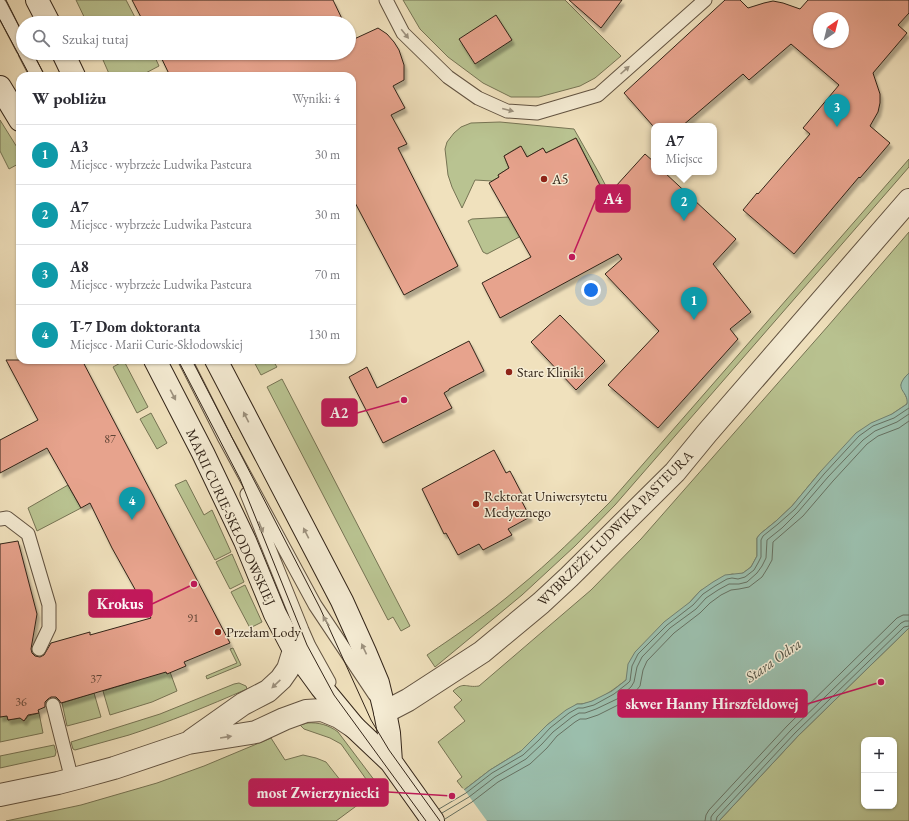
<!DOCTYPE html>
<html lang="pl">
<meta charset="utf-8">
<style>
body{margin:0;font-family:"EB Garamond",serif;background:#f2f2f3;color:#2b2b33}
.controls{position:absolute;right:12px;bottom:12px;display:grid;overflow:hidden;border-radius:8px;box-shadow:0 1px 3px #0004}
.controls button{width:36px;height:36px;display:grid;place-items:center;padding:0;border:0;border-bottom:1px solid #e1e1e2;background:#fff;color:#2b2b33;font:20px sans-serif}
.compass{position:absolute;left:813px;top:12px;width:36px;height:36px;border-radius:50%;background:#fff;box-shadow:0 1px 3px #0004;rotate:35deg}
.you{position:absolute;left:591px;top:290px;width:14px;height:14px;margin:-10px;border:3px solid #fff;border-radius:50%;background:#1a73e8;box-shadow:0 0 0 6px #1a73e833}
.badge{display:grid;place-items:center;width:26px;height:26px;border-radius:50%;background:#b45309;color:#fff;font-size:13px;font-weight:700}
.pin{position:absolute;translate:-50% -33px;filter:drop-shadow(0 1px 2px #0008)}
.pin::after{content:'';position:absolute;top:21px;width:14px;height:12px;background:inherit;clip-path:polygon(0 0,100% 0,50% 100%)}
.popup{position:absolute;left:651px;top:123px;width:66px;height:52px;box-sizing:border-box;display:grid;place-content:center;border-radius:8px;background:#fff;filter:drop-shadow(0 1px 3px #0005);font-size:13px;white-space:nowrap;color:#7c7c81}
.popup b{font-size:15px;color:#2b2b33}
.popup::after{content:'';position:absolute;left:50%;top:100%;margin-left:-8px;border:8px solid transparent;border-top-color:#fff}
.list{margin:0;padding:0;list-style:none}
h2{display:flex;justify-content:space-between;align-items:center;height:52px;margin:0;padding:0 16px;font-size:17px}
h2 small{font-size:13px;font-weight:400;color:#7c7c81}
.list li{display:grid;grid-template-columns:26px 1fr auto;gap:12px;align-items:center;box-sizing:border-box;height:60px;padding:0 16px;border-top:1px solid #e1e1e2}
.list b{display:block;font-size:15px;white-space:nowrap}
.list p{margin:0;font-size:13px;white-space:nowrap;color:#7c7c81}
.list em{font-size:13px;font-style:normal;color:#7c7c81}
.icon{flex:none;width:22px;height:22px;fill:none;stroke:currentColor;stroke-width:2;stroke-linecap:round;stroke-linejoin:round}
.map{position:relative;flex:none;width:909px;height:821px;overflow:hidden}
.search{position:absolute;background:#fff;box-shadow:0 1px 3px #0004;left:16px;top:16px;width:340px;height:44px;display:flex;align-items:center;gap:10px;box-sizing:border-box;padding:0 14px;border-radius:22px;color:#7c7c81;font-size:15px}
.panel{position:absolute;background:#fff;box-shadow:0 1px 3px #0004;left:16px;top:72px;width:340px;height:292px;border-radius:12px}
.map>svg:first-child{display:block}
</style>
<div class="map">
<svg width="909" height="821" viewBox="0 0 909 821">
<defs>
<filter id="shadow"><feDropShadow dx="2.5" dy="4.5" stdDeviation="1" flood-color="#0004"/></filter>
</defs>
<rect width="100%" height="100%" fill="#f0e1bd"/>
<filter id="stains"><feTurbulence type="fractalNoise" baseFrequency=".005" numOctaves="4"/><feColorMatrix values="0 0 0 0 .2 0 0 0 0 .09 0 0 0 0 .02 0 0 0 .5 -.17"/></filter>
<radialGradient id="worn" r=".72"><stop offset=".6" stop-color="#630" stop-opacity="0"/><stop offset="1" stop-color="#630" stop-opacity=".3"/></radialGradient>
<path fill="#b9c391" stroke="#767454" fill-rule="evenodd" d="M 76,0 L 126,0 L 138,23 L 87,23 Z
M 403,0 L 565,0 L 621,56 L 595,78 L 580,86 L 539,97 L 511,97 L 483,83 L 448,57 L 420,29 Z
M 100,53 L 153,53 L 159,66 L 140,76 L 110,76 Z
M 0,120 L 20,152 L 20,163 L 9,169 L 0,151 Z
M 500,122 L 574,129 L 599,173 L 607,188 L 603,193 L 599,195 L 487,254 L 483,252 L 468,221 L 472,219 L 509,217 L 596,177 L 576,138 L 546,153 L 543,148 L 527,157 L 520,146 L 504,156 L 509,168 L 498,175 L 499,177 L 492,181 L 475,180 L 462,208 L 452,187 L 448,175 L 445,149 L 447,142 L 454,133 L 461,127 L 471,123 Z
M 909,159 L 909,167 L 615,505 L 575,546 L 522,595 L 435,667 L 427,655 C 458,634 489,613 518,588 C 550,562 580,532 610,502 Z
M 909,232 L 909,373 L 905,377 L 901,385 L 908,401 L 907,404 L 892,414 L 821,471 L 792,506 L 776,521 L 760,534 L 757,538 L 757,556 L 751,567 L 743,573 L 737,575 L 732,574 L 700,591 L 690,602 L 626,680 C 613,690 594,705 577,704 L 547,725 L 521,751 L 490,770 L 464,790 L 457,781 L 462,777 L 438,742 L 465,721 L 454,707 L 462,700 L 453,691 C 465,681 465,688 479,686 L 591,590 L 641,539 L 828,326 Z
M 253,360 L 282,360 L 275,364 L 277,367 L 261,375 Z
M 124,361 L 148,407 L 137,413 L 113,367 Z
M 282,379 L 410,626 L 401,631 L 393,617 L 388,620 L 267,387 Z
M 151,413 L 167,443 L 157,449 L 140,419 Z
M 186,480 L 204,515 L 212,510 L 231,552 L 215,560 L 175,485 Z
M 68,485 L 81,508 L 37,531 L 28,508 Z
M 232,554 L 244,582 L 230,589 L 216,562 Z
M 245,585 L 262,622 L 250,628 L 231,592 Z
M 909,628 L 909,821 L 719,821 L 798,736 ZM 864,740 L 894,740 L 894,806 L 864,806 Z
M 233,648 L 241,665 L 207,679 L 206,676 L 237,663 L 230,649 Z
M 165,669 L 170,672 L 177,691 L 152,702 L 110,715 L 103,691 L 139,680 Z
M 239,683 L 246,686 L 247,689 C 208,706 169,722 129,735 C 111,740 93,745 75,750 L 73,749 L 71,742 L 160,714 L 234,684 Z
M 94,693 L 101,717 L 67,726 L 62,703 Z
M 39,713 L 43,733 L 0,742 L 0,717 L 7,716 L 8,720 L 20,718 L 23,720 L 26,719 L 28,716 Z
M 307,723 C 318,722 329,725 338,732 L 381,789 L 376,793 L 341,744 L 330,738 L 304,729 L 300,725 Z
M 271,738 L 285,760 L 303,755 L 316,758 L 326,762 L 359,804 L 336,821 L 6,821 L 81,805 L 157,783 L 204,766 Z
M 54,745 L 56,752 L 55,756 L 0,768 L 0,756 Z"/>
<path fill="#9bbeac" stroke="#718071" d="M 909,373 L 909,628 L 798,736 L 719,821 L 412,821 L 464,790 L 490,770 L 521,751 L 547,725 L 566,710 L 577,704 L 582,704 L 592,701 L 612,691 L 626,680 L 628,664 L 635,652 L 664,622 L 690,602 L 700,591 L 713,582 L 725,575 L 743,573 L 751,567 L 757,556 L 757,538 L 760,534 L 776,521 L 792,506 L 821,471 L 856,433 L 871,423 L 892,414 L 907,404 C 909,390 891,390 909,373 Z"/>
<path fill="#f0e1bd" d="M 463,788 L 487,821 L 410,821 L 411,819 Z"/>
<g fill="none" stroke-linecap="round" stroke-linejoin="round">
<path stroke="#667162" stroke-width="1" d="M 439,809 L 466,793 L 492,773 L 523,755 L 539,740 L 550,728 L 569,713 L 578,708 L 583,708 L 594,705 L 614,694 L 628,683 L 630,681 L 632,666 L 638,654 L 667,625 L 693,605 L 703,594 L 715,586 L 727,579 L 732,578 L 738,579 L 745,577 L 754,570 L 758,563 L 761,557 L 761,540 L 763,536 L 778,524 L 795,509 L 824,474 L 859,436 L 873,426 L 894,418 L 909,408
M 442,813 L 469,797 L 495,777 L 526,759 L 542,744 L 553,732 L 572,717 L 579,713 L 585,713 L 596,709 L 617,699 L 631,687 L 634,682 L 637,667 L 642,657 L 670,628 L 696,609 L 706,598 L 718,590 L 729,584 L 739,584 L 747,582 L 757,573 L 762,566 L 766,558 L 767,540 L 782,528 L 798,512 L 828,477 L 863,440 L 875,431 L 897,422 L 909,414
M 445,819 L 472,802 L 498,782 L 530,764 L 547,748 L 557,736 L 575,722 L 580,719 L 586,719 L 598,715 L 620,704 L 635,692 L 640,686 L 643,670 L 647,661 L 674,633 L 700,613 L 710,603 L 721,595 L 731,590 L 739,589 L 749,587 L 762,577 L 767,569 L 772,560 L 773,542 L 803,516 L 833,481 L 867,444 L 878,436 L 899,428 L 909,421
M 705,821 L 706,815 L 709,810 L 787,726 L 897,618 L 903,615 L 909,615
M 711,821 L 711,817 L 713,814 L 791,730 L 901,623 L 905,621 L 909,621
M 716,821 L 717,817 L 795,733 L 904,627 L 909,626"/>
</g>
<path fill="#e7a38d" stroke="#322418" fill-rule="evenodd" filter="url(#shadow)" d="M 132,0 L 333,0 L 344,23 L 144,23 Z
M 569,0 L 622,0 L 601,28 Z
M 725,0 L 740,0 L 748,8 L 764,3 L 773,1 L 783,3 L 800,9 L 808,0 L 909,0 L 909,13 L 898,25 L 907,33 L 873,73 L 880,94 L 880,103 L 878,112 L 870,126 L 890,143 L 860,178 L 859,177 L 794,254 L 743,210 L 757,193 L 758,194 L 810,134 L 803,128 L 839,85 L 791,44 L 749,80 L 743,74 L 682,126 L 653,126 L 624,93 ZM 819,18 L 843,18 L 843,42 L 819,42 Z
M 496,15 L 512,40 L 475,64 L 459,39 Z
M 378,28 L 387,34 L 394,42 L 399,50 L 404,65 L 404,80 L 393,86 L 405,108 L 391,115 L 407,144 L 398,148 L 458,266 L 404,295 L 352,197 L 352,76 L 170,76 L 159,53 L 349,53 L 349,33 L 352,40 Z
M 576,138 L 606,197 L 645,154 L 654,162 L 654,172 L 664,172 L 736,239 L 713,264 L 751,312 L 730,329 L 738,339 L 658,428 L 608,385 L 659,331 L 605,274 L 622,259 L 618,254 L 500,318 L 482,283 L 531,257 L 489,183 L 499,177 L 498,175 L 509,168 L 504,156 L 521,146 L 527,157 L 543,148 L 546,153 Z
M 560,315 L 605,361 L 576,390 L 531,342 Z
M 469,341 L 484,371 L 449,389 L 449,390 L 444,393 L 452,408 L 383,443 L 349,377 L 367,367 L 377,388 Z
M 6,360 L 82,360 L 230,643 L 184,662 L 186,666 L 167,674 L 166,672 L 61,703 L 59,700 L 56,697 L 51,697 L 48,699 L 45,702 L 45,707 L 38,710 L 39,713 L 28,715 L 24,721 L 20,718 L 8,720 L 7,716 L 0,717 L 0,544 L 18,541 L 37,614 L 31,649 L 32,653 L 35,656 L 40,657 L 44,655 L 51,643 L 90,632 L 90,635 L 151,618 L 112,548 L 90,503 L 81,508 L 47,448 L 0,473 L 0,440 L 38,420 Z
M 494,450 L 506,473 L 510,471 L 522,494 L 519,496 L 530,517 L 508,529 L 512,535 L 483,550 L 479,544 L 458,555 L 446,533 L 444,534 L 422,489 Z"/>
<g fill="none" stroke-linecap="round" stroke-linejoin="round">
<defs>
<path id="lane" d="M 386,0 L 403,33 L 448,77 L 478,98 L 507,111 L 537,113 L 598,95 L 705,0
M 0,5 L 23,49
M 25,53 L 37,76
M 185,360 L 225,439 L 315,605 L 375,695
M 247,494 L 302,630 L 309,646 L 329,682
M 0,519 L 7,518 L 28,534 L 49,605 L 49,628 L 39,649
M 53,705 L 72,780"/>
<path id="street" d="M 385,712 L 408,700 L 482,652 L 541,603 L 569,577 L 675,472 L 707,433 L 909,200
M 192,740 L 243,704 L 268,691 L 281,679 L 288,669 L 294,650
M 0,795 L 58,783 L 81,777 L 114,768 L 188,743 L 256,732 L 284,719 L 306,711 L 322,710 L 339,717 L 354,727"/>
<path id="secondary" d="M 37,0 L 49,23
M 63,53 L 74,76
M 0,87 L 20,120
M 155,360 L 203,453 L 245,541 L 275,614 L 294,650 L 321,687 L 354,727 L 391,762 L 433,821
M 216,360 L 342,601 L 365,652 L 378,683 L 385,712 L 389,733 L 391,762"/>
</defs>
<use href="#lane" stroke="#625341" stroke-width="15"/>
<use href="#street" stroke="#625341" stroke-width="24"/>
<use href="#secondary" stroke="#322418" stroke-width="24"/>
<use href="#lane" stroke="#f5ecd4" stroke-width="13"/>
<use href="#street" stroke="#f5ecd4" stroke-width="22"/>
<use href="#secondary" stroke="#f5ecd4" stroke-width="22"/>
<path stroke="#322418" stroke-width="1" d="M 6,0 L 23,34
M 0,20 L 30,76
M 33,53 L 45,76
M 178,360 L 240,479 L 307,645 L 334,695 L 426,821
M 192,360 L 257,486 L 320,608 L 371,720 L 389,750 L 440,821"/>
</g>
<defs><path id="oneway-solid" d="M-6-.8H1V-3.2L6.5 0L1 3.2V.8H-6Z"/></defs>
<g fill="#9d927f">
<use href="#oneway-solid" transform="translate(405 34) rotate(51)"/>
<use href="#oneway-solid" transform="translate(625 70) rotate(-42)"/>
<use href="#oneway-solid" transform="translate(508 110) rotate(14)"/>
<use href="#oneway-solid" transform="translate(173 395) rotate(62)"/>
<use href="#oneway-solid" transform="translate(246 417) rotate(-117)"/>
<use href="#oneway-solid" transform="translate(261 527) rotate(68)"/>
<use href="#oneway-solid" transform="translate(306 533) rotate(-117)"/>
<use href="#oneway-solid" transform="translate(326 621) rotate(-123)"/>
<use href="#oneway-solid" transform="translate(364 649) rotate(-115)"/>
<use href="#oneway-solid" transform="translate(276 684) rotate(137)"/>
<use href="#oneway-solid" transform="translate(226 737) rotate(-9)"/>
</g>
<g fill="#8f2418" stroke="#f5ecd4" stroke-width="1.5">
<circle cx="544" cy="179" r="4"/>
<circle cx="509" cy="372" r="4"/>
<circle cx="476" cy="504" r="4"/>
<circle cx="218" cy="632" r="4"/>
</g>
<g text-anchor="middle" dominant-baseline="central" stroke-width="3" stroke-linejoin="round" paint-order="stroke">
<g font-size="12" fill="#5f4435">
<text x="110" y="439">87</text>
<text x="193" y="618">91</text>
<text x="96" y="679">37</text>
<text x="21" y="702">36</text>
</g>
<g font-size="14" fill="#322418" stroke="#f5ecd4" text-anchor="start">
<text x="552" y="179">A5</text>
<text x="517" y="372">Stare Kliniki</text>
<text x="484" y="496">Rektorat Uniwersytetu<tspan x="484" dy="16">Medycznego</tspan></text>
<text x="226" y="632">Przełam Lody</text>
</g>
<g font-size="14" fill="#322418" stroke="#f5ecd4">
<text transform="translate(231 517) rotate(65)">MARII CURIE-SKŁODOWSKIEJ</text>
<text transform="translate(615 528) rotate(-45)">WYBRZEŻE LUDWIKA PASTEURA</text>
</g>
<g font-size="15" font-style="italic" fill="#525244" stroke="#f5ecd4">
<text transform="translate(773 660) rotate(-35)">Stara Odra</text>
</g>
</g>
<path fill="none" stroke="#c2185b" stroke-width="1.5" d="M572 257L596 199M404 400L357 413M194 584L152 604M881 682L807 704M452 796L388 792"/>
<g fill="#c2185b" stroke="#f5ecd4" stroke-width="1.5">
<circle cx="572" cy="257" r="4"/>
<circle cx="404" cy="400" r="4"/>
<circle cx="194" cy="584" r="4"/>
<circle cx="881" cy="682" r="4"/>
<circle cx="452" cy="796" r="4"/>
</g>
<g fill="#c2185b" stroke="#c2185b" stroke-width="1.5">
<rect x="596" y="185" width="34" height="27" rx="4"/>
<rect x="322" y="399" width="35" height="27" rx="4"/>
<rect x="89" y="590" width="63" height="27" rx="4"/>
<rect x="618" y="690" width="189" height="27" rx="4"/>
<rect x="249" y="779" width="139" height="27" rx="4"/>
</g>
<g font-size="15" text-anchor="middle" font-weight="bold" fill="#fff">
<text x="613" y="204">A4</text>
<text x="339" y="418">A2</text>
<text x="120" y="609">Krokus</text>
<text x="712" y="709">skwer Hanny Hirszfeldowej</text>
<text x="318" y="798">most Zwierzyniecki</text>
</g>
<rect width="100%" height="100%" filter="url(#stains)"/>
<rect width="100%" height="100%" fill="url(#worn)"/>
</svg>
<div class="controls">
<button>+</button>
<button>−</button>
</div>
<svg class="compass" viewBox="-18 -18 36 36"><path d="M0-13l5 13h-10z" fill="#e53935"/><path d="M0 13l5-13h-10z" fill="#7c7c81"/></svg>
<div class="you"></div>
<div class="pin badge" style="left:694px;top:320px;background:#0f9aa8">1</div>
<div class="pin badge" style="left:684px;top:221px;background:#0f9aa8">2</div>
<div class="popup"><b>A7</b>Miejsce</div>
<div class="pin badge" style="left:837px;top:127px;background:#0f9aa8">3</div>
<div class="pin badge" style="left:132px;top:520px;background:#0f9aa8">4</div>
<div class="search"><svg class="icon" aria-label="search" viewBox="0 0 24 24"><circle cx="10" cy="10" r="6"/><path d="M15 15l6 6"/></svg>Szukaj tutaj</div>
<section class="panel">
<h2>W pobliżu<small>Wyniki: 4</small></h2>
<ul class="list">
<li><span class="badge" style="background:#0f9aa8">1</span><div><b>A3</b><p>Miejsce · wybrzeże Ludwika Pasteura</p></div><em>30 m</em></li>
<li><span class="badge" style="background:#0f9aa8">2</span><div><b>A7</b><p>Miejsce · wybrzeże Ludwika Pasteura</p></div><em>30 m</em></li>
<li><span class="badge" style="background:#0f9aa8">3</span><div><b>A8</b><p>Miejsce · wybrzeże Ludwika Pasteura</p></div><em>70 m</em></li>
<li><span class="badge" style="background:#0f9aa8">4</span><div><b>T-7 Dom doktoranta</b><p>Miejsce · Marii Curie-Skłodowskiej</p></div><em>130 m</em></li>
</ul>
</section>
</div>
